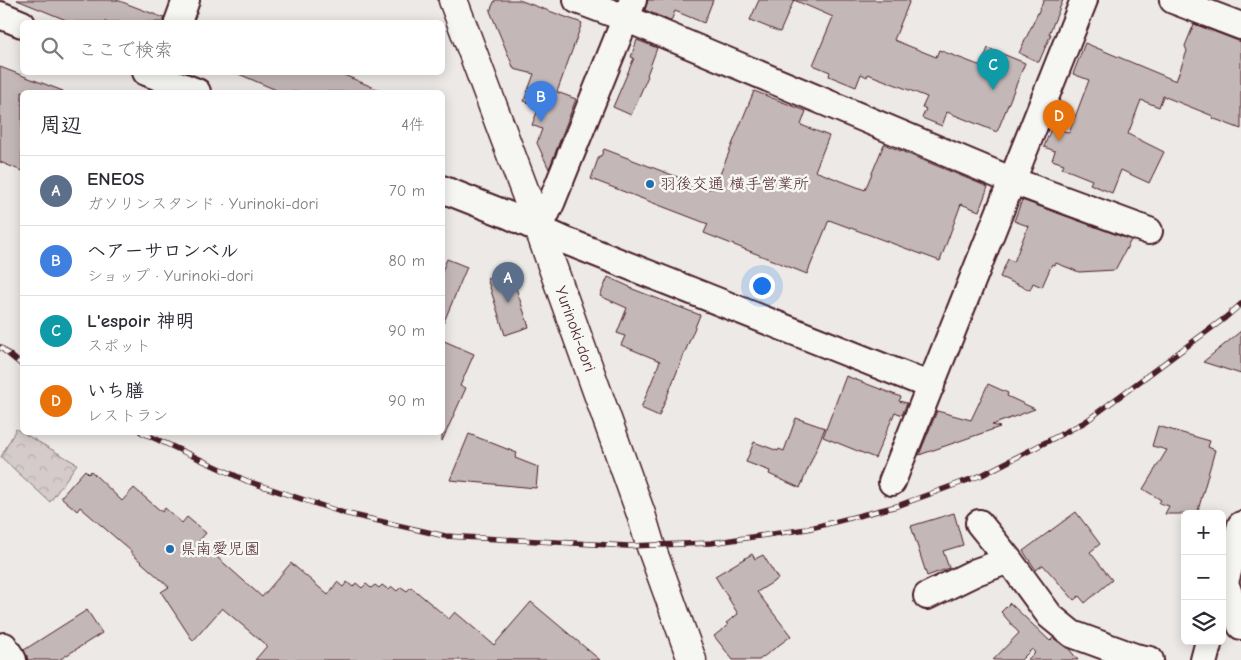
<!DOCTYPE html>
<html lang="ja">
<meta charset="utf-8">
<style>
body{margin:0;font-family:"Comic Neue","Klee One",sans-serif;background:#f7f7f7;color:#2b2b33}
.controls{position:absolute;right:15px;bottom:15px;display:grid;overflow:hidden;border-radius:8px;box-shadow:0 2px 12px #0003}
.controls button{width:45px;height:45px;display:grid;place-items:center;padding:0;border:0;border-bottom:1px solid #e1e1e2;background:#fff;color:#2b2b33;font:25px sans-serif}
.you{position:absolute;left:761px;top:285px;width:18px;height:18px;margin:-12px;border:4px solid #fff;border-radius:50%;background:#1a73e8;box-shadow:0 0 0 8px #1a73e833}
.badge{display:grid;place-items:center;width:32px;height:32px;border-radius:50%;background:#0f766e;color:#fff;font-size:16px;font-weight:700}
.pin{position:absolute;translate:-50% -41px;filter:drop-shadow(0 1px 2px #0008)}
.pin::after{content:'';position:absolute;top:26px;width:18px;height:15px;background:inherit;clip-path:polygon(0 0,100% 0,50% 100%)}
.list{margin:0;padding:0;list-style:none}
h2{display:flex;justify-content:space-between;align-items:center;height:65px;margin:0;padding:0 20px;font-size:21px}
h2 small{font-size:16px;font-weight:400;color:#7c7c81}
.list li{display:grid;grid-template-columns:32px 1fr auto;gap:15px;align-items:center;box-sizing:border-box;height:70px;padding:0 20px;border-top:1px solid #e1e1e2}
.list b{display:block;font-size:19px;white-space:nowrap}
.list p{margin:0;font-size:16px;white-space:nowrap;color:#7c7c81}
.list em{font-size:16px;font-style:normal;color:#7c7c81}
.icon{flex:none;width:28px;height:28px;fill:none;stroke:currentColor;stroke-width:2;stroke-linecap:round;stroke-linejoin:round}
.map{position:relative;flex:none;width:1241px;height:660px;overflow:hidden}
.search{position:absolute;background:#fff;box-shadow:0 2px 12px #0003;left:20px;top:20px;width:425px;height:55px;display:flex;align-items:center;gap:12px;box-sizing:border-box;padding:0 18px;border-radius:8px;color:#7c7c81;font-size:19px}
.panel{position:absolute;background:#fff;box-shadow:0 2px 12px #0003;left:20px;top:90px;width:425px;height:345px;border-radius:8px}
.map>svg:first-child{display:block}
</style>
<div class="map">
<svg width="1241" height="660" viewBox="0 0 1241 660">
<defs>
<pattern id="park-crowns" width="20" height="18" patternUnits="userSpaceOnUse" patternTransform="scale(1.25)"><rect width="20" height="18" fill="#d4cbca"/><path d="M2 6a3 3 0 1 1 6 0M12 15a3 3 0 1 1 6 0" fill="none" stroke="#b8aeae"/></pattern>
</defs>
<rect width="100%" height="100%" fill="#ece9e6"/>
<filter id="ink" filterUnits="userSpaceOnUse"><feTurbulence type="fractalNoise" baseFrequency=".02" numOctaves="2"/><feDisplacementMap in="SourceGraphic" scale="10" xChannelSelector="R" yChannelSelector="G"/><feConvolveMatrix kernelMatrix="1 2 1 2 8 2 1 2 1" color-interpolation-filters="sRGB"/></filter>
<g filter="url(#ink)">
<path fill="url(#park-crowns)" stroke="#8f757a" d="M 16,429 L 77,464 L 50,502 L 1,457 Z"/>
<path fill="#c4b7b7" stroke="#4a1f2b" d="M 17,0 L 117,0 L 164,18 L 163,22 L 71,22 Z
M 495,0 L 519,0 L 582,23 L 557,92 L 576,99 L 549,169 L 537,143 L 542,129 L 532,125 L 539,107 L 524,101 L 534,74 L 514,69 L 490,11 Z
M 648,0 L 713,0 L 704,23 L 675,11 L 671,21 L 645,10 Z
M 759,0 L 910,0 L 894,40 L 936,57 L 939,50 L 981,66 L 988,48 L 1025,63 L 997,132 L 947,112 L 942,126 L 922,118 L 926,109 L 922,108 L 927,97 L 868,74 L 867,77 L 861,74 L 856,87 L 829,76 L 830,72 L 813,65 L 833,17 L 794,0 L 780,32 L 750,20 Z
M 1044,0 L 1063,0 L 1049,34 L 1051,34 L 1039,62 L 1019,53 Z
M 1194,24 L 1241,42 L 1241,129 L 1212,118 L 1213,116 L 1163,96 L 1159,107 L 1141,100 L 1128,134 L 1164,152 L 1149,183 L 1121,170 L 1112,193 L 1090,184 L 1092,180 L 1062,168 L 1064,164 L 1052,160 L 1055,151 L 1044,147 L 1052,126 L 1069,133 L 1089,80 L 1073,74 L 1085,43 L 1176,81 L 1187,51 L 1185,46 Z
M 637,40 L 657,48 L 647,75 L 648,76 L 631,115 L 613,107 L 634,58 L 631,57 Z
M 0,67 L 63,91 L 63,92 L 22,92 L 22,171 L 0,162 Z
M 234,72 L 337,72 L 384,92 L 281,92 Z
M 754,91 L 806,111 L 801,125 L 829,136 L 815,171 L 865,190 L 884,144 L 988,187 L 979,211 L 961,204 L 940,261 L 829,220 L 807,274 L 704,233 L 708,224 L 591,179 L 599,156 L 601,156 L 604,149 L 709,189 L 710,188 L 714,189 Z
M 1022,200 L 1131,240 L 1115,270 L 1079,272 L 1056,263 L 1055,265 L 1052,264 L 1042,287 L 1033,283 L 1030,290 L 1000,277 L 1008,259 L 1014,262 L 1028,226 L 1014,221 Z
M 447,259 L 467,267 L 443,324 L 442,271 Z
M 510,270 L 529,327 L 505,335 L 487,278 Z
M 608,277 L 630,287 L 630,288 L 700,315 L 659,416 L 641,408 L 660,361 L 621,345 L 625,336 L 617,333 L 627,308 L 600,296 Z
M 1241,331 L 1241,374 L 1203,362 Z
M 442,340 L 474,354 L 460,386 L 466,388 L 442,441 Z
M 846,376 L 901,397 L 899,401 L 907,403 L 902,415 L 895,412 L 875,458 L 823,437 Z
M 988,384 L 1008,393 L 1007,396 L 1035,409 L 992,425 L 1000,427 L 919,455 L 937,411 L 971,420 Z
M 796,418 L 825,428 L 800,488 L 769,474 L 770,471 L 746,462 L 754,442 L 778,451 L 779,449 L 784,451 Z
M 1158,426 L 1210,441 L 1208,447 L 1215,450 L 1197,514 L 1165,514 L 1169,506 L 1159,503 L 1161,500 L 1143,489 L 1167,450 L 1152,446 Z
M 469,434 L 517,453 L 515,458 L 538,467 L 536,488 L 450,480 Z
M 85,470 L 89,474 L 91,471 L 122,501 L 134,488 L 162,512 L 165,508 L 182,523 L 187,517 L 206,533 L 199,541 L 262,597 L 291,563 L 328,595 L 337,582 L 343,587 L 347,582 L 353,587 L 356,583 L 362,588 L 366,584 L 371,588 L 375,585 L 379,588 L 382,585 L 389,590 L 392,587 L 397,591 L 401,587 L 407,591 L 411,587 L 449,619 L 455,612 L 494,645 L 531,602 L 600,660 L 255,660 L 267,646 L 222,608 L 193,641 L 161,592 L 169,587 L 131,553 L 131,551 L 80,507 L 77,511 L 61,497 Z
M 1076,512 L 1100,544 L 1090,552 L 1112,580 L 1085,603 L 1079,596 L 1074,600 L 1043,565 L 1036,570 L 1023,551 Z
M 954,513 L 963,545 L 943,551 L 949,568 L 927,576 L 911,526 Z
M 752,554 L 755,559 L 763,555 L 778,579 L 757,592 L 791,636 L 759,660 L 733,660 L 714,636 L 728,625 L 726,623 L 738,614 L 715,576 Z
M 1010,603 L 1050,641 L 1053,638 L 1069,649 L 1078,660 L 1027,660 L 1035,653 L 1032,649 L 1021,660 L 993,660 L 1019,633 L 1001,612 Z
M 87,610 L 102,633 L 59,660 L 28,660 L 24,650 Z"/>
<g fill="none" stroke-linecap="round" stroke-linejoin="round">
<defs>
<path id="street" d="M 577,0 L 625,18 L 1013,181 L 1149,231
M 1173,0 L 1241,26
M 0,15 L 22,24
M 178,22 L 186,0
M 146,72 L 197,92
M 442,189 L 508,215 L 566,241 L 931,386
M 539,229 L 552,201 L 633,0
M 892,482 L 1084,0
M 979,523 L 1009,560
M 1225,583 L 1241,626
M 1222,593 L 1241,525
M 927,596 L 976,572 L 1009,560 L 1050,616 L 1072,634 L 1135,657 L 1150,660
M 4,646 L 13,660
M 1204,660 L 1209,641"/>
<path id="secondary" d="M 453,0 L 539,229 L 641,514 L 650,544 L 692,660"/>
</defs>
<use href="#street" stroke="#4a1f2b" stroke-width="30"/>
<use href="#secondary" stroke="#4a1f2b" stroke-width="31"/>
<use href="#street" stroke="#f6f6f2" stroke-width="26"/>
<use href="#secondary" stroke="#f6f6f2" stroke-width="28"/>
<defs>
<path id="rail" d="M 0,347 L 22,365
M 141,432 L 247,481 L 344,513 L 445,536 L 628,546 L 711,543 L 807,529 L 897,506 L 982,475 L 1085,422 L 1225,318 L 1241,304"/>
</defs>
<use href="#rail" stroke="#4a1f2b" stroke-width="5.5"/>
<use href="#rail" stroke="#f6f6f2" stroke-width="4" stroke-dasharray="11" stroke-linecap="butt"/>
</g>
</g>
<g fill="#1f6fb2" stroke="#f6f6f2" stroke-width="2">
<circle cx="650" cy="184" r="5"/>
<circle cx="170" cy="549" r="5"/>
</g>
<g text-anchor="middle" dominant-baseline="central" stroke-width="5" stroke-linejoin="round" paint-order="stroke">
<g font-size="16" fill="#4a1f2b" stroke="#f6f6f2" text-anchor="start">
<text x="660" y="184">羽後交通 横手営業所</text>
<text x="180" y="549">県南愛児園</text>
</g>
<g font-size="16" fill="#4a1f2b" stroke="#f6f6f2">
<text transform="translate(575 329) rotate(70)">Yurinoki-dori</text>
</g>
</g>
</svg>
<div class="controls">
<button>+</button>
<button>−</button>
<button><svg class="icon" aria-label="layers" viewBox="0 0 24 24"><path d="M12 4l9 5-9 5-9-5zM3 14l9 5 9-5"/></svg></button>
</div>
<div class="you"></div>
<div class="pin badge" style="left:508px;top:303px;background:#5c6f8a">A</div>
<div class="pin badge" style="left:541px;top:122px;background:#3f7fe0">B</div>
<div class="pin badge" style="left:993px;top:90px;background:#0f9aa8">C</div>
<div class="pin badge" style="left:1059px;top:141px;background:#e8710a">D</div>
<div class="search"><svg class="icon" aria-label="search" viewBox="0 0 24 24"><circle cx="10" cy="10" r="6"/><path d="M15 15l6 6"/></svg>ここで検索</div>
<section class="panel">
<h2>周辺<small>4件</small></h2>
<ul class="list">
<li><span class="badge" style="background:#5c6f8a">A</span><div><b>ENEOS</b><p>ガソリンスタンド · Yurinoki-dori</p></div><em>70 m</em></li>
<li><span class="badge" style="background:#3f7fe0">B</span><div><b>ヘアーサロンベル</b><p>ショップ · Yurinoki-dori</p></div><em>80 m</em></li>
<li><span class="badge" style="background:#0f9aa8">C</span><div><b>L'espoir 神明</b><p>スポット</p></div><em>90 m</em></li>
<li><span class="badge" style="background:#e8710a">D</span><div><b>いち膳</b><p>レストラン</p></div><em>90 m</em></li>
</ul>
</section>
</div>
